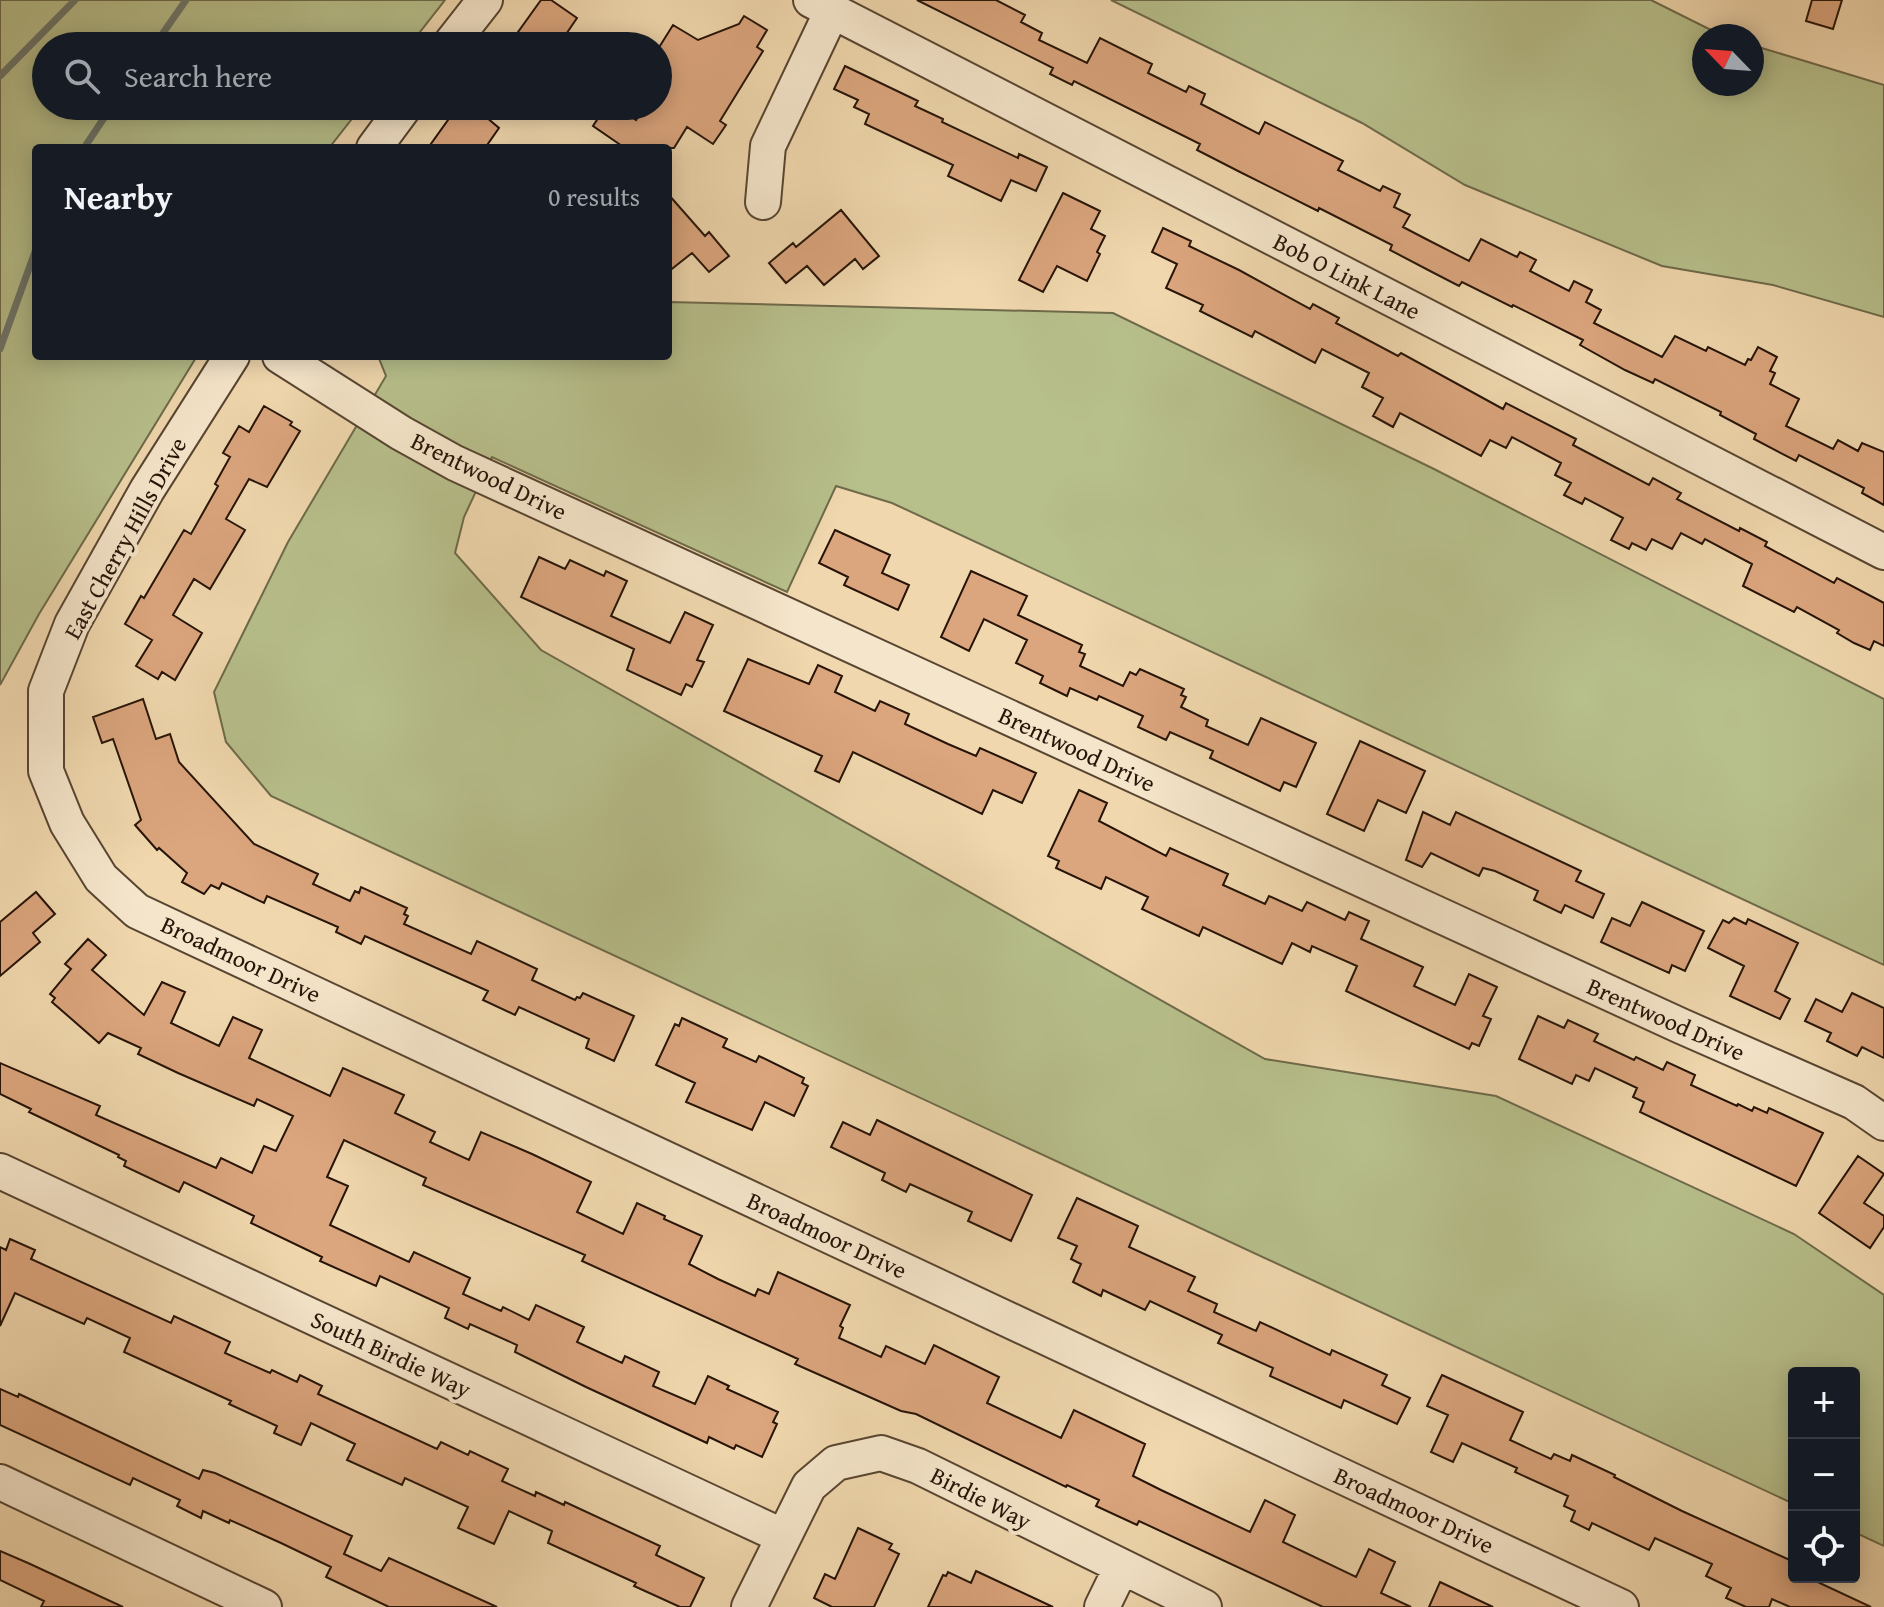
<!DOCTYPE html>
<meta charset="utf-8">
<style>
body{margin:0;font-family:"Gentium Book Plus",serif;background:#20242c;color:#f1f3f6}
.controls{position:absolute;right:24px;bottom:24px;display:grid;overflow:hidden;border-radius:8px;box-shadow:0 4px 20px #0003}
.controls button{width:72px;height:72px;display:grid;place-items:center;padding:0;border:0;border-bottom:2px solid #363941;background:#171b24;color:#f1f3f6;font:40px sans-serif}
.compass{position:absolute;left:1692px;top:24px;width:72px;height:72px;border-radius:50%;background:#171b24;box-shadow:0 4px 20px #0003;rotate:295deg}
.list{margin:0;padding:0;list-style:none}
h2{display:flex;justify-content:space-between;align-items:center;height:104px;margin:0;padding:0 32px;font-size:34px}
h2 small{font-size:26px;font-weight:400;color:#9ea1a6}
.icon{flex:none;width:44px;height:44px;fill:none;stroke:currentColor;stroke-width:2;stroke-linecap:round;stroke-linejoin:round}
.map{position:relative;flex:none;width:1884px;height:1607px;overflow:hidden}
.search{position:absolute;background:#171b24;box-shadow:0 4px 20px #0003;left:32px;top:32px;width:640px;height:88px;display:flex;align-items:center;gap:20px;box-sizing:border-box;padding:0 28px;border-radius:44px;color:#9ea1a6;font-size:30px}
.panel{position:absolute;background:#171b24;box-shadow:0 4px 20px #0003;left:32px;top:144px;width:640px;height:216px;border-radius:8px}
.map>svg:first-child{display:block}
</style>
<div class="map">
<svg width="1884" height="1607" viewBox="0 0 1884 1607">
<rect width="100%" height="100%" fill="#f0d7ad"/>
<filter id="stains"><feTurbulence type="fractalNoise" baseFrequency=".0025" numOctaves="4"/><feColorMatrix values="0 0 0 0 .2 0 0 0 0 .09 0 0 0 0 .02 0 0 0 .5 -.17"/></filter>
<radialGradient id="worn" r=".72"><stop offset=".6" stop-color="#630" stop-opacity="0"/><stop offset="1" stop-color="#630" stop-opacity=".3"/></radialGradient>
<path fill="#b7bf8b" stroke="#6e6a4a" stroke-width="2" d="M 0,0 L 445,0 L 409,46 L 46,46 L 46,106 L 362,106 L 329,148 L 36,148 L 36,356 L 197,356 L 39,614 L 0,685 Z
M 1111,0 L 1651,0 L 1723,36 L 1704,36 L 1704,84 L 1752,84 L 1752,45 L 1884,85 L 1884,317 L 1773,285 L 1662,266 L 1465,185 L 1362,123 Z
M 668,302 L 1113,313 L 1434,469 L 1884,699 L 1884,965 L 892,503 L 836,486 L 787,592 L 492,457 L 464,517 L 455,553 L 541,650 L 1265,1059 L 1496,1096 L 1794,1234 L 1884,1295 L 1884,1546 L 1854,1532 L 1854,1373 L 1794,1373 L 1794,1504 L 271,796 L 226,742 L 214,692 L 288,542 L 386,376 L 378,356 L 668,356 Z"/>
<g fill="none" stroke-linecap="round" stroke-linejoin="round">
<path stroke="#6c766c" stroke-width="7" d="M 154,46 L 186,0
M 0,76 L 75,0
M 84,148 L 112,106
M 0,349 L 36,249"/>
</g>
<path fill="#dba57d" stroke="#261408" stroke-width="2" d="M 541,0 L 551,0 L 577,18 L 558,46 L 508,46 Z
M 917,0 L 996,0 L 1025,15 L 1021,22 L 1042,33 L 1039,40 L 1087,63 L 1100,38 L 1152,64 L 1148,73 L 1186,92 L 1189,86 L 1205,94 L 1201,104 L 1259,134 L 1265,122 L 1343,161 L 1338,170 L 1380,191 L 1383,186 L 1400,194 L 1394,207 L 1410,215 L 1403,227 L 1426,239 L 1469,261 L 1481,239 L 1517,257 L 1520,252 L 1536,260 L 1530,271 L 1569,291 L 1574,281 L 1592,290 L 1586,302 L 1601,310 L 1594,323 L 1662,357 L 1675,336 L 1706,351 L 1708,347 L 1745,365 L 1748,359 L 1751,360 L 1758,347 L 1777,357 L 1770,371 L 1775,373 L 1770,384 L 1799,399 L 1786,426 L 1833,449 L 1838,440 L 1858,451 L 1862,443 L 1884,452 L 1884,505 L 1862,493 L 1864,488 L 1799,455 L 1796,461 L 1754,439 L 1756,434 L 1720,415 L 1721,412 L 1655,379 L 1653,383 L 1625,370 L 1580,345 L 1583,340 L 1513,305 L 1512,307 L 1462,282 L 1459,286 L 1432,272 L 1390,250 L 1392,245 L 1319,208 L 1318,211 L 1240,172 L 1197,150 L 1200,144 L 1074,81 L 1072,85 L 1050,74 L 1053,68 Z
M 1812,0 L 1842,0 L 1833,29 L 1806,21 Z
M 744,16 L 767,30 L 757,47 L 763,51 L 720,121 L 726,125 L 713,144 L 687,127 L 674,148 L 625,148 L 593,126 L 606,106 L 616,106 L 636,120 L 645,106 L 658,106 L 658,86 L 669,70 L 658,63 L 658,49 L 673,25 L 698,40 L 739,24 Z
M 845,66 L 918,101 L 915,106 L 943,119 L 942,122 L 1018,158 L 1019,154 L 1047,167 L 1036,191 L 1011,180 L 1001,201 L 948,176 L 953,165 L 865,124 L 869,114 L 854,107 L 858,100 L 834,89 Z
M 458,106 L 473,106 L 499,128 L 485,148 L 428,148 Z
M 1063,193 L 1100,211 L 1091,229 L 1105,236 L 1097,252 L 1100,254 L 1087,281 L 1057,266 L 1043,292 L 1019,280 Z
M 668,194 L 705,236 L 709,232 L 729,256 L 709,272 L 692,253 L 668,272 Z
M 841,210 L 879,256 L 863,269 L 855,259 L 824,285 L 807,266 L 786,283 L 769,263 L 793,243 L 796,247 Z
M 1163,228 L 1191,241 L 1189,246 L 1239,270 L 1310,309 L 1313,304 L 1339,318 L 1336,323 L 1398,356 L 1401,353 L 1503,409 L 1506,403 L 1576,439 L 1573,445 L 1649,485 L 1653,478 L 1681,493 L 1677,499 L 1739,531 L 1740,528 L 1767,542 L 1765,546 L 1834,583 L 1837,578 L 1884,603 L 1884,646 L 1874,641 L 1870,650 L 1854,643 L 1837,633 L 1839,630 L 1797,607 L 1794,612 L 1743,586 L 1752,564 L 1705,539 L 1702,544 L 1681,533 L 1672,549 L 1652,539 L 1646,550 L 1632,543 L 1629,549 L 1611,540 L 1623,518 L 1585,498 L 1582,504 L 1564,495 L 1571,483 L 1555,475 L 1561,463 L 1512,437 L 1506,448 L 1490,440 L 1481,456 L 1400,413 L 1393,427 L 1373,416 L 1383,398 L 1362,387 L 1369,373 L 1322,349 L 1315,363 L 1255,331 L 1252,337 L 1200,311 L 1203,305 L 1166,288 L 1177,264 L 1152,252 Z
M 264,406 L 292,422 L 290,425 L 300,431 L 267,487 L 249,479 L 226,519 L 245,530 L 210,589 L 194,579 L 173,615 L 202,633 L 175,680 L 162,672 L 158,679 L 136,666 L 152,640 L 125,624 L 141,596 L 144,598 L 184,530 L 191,534 L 218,486 L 215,484 L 230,457 L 223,453 L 239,426 L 249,432 Z
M 835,530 L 890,555 L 882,573 L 909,585 L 898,610 L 844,585 L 848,577 L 819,563 Z
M 539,557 L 565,569 L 570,560 L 604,576 L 606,571 L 627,581 L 611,616 L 670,643 L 685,612 L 713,625 L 697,660 L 704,662 L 692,687 L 686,684 L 681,695 L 627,670 L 634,649 L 521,597 Z
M 971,571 L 1027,596 L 1018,615 L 1082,645 L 1079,652 L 1085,654 L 1080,666 L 1123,686 L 1130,672 L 1136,675 L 1140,669 L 1184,689 L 1181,695 L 1186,697 L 1181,707 L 1208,720 L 1206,726 L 1248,745 L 1261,718 L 1316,743 L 1296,787 L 1284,782 L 1280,791 L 1210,758 L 1213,751 L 1170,732 L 1166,740 L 1138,727 L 1143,716 L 1099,696 L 1097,700 L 1070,688 L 1067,696 L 1040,683 L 1043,676 L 1016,663 L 1027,640 L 984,619 L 969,651 L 941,637 Z
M 748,659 L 809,684 L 818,665 L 842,676 L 835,692 L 875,711 L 880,701 L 909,714 L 905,724 L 948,744 L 976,756 L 980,748 L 1036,773 L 1022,803 L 993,790 L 982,814 L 853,752 L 839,782 L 815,771 L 822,756 L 724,711 Z
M 143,699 L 156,739 L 170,734 L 179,762 L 254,844 L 318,874 L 313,884 L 350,901 L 355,891 L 359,893 L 361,887 L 407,908 L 404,914 L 408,916 L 404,924 L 471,954 L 477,941 L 537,969 L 532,980 L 575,1000 L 577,997 L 580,998 L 583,993 L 634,1016 L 614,1061 L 586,1048 L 589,1039 L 519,1007 L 515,1015 L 483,1000 L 488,991 L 365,936 L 361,944 L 336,932 L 338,927 L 267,896 L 264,903 L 222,883 L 219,889 L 211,885 L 204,894 L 182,882 L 187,873 L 159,848 L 157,850 L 135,825 L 141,820 L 113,739 L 102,743 L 93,717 Z
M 1360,741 L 1425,771 L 1406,813 L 1378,800 L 1364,831 L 1327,814 Z
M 1079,790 L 1107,803 L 1099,821 L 1166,856 L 1170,848 L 1228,874 L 1223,885 L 1265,904 L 1269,896 L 1302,911 L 1307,902 L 1345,920 L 1349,912 L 1369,921 L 1361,939 L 1423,967 L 1414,986 L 1455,1005 L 1469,974 L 1497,987 L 1483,1016 L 1491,1019 L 1479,1046 L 1472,1043 L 1469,1049 L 1346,991 L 1357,966 L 1312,946 L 1310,952 L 1292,943 L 1282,964 L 1203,927 L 1199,936 L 1142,909 L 1148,897 L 1106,877 L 1101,889 L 1056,868 L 1059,861 L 1048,856 Z
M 1423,812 L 1450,825 L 1456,812 L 1581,871 L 1576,881 L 1604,894 L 1593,918 L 1565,905 L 1561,913 L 1534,900 L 1538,891 L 1495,871 L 1483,868 L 1479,876 L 1431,853 L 1422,867 L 1406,860 Z
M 36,892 L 55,914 L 33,933 L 40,942 L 0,976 L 0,922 Z
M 1642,902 L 1704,931 L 1685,971 L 1672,965 L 1669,973 L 1601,942 L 1612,918 L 1630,926 Z
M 1734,918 L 1746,924 L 1748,919 L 1798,943 L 1775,991 L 1790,999 L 1780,1019 L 1730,996 L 1744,966 L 1708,948 L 1723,920 L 1729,923 Z
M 88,939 L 106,955 L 92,970 L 144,1015 L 162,982 L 185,992 L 171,1023 L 219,1046 L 233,1017 L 262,1030 L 249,1058 L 330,1096 L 343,1068 L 404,1095 L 395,1113 L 435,1132 L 430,1142 L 469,1160 L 481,1132 L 532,1154 L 591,1182 L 577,1212 L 623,1234 L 637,1203 L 665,1216 L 664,1219 L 702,1236 L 689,1264 L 718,1279 L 755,1296 L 758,1289 L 769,1294 L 778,1272 L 850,1305 L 840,1326 L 843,1328 L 839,1338 L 881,1357 L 886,1346 L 925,1364 L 934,1345 L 999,1377 L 987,1403 L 1061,1438 L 1074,1410 L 1145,1444 L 1133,1476 L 1161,1490 L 1250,1532 L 1265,1500 L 1295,1515 L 1283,1542 L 1356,1577 L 1369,1549 L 1395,1562 L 1381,1593 L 1411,1607 L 1323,1607 L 1139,1521 L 1137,1525 L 1096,1506 L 1099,1500 L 1067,1485 L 1066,1487 L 916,1414 L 901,1411 L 795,1364 L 798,1359 L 582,1261 L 585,1255 L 423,1185 L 426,1178 L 344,1140 L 327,1177 L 348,1186 L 330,1225 L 409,1262 L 414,1252 L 470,1278 L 463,1294 L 501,1311 L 503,1307 L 529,1320 L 536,1305 L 584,1327 L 577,1342 L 622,1363 L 625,1356 L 659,1372 L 653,1386 L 695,1404 L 708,1376 L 729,1386 L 727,1389 L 778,1412 L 773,1422 L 777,1424 L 762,1457 L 736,1445 L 734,1449 L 709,1437 L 707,1443 L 586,1387 L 515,1352 L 517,1345 L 470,1324 L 468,1329 L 445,1318 L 449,1308 L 380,1276 L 376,1286 L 320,1261 L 322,1257 L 251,1223 L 254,1216 L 184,1182 L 179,1192 L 124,1166 L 126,1161 L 118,1157 L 119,1155 L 29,1112 L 31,1109 L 0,1094 L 0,1063 L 100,1106 L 96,1115 L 216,1168 L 221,1158 L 252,1173 L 264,1146 L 276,1151 L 293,1116 L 257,1099 L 254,1106 L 178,1073 L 138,1054 L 141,1048 L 108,1033 L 99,1043 L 52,1002 L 55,998 L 50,994 L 71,969 L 65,964 Z
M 1852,993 L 1884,1008 L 1884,1058 L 1862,1047 L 1857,1056 L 1827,1041 L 1831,1033 L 1805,1021 L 1816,999 L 1842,1012 Z
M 1538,1016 L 1564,1028 L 1568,1020 L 1598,1034 L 1594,1041 L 1634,1060 L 1636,1057 L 1663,1070 L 1667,1062 L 1695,1075 L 1691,1085 L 1737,1106 L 1738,1104 L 1752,1111 L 1754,1107 L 1767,1113 L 1769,1108 L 1823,1133 L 1796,1186 L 1640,1112 L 1644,1102 L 1633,1097 L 1637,1088 L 1595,1068 L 1589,1081 L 1576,1075 L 1572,1084 L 1519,1059 Z
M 682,1018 L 727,1039 L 723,1047 L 756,1062 L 759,1056 L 804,1078 L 802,1083 L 808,1086 L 794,1116 L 765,1102 L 752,1130 L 686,1102 L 695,1083 L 656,1065 L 675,1024 L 679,1026 Z
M 877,1120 L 1032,1195 L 1011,1241 L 968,1221 L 972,1212 L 910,1184 L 906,1192 L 882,1180 L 885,1173 L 831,1147 L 843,1122 L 870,1135 Z
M 1858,1156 L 1884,1174 L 1864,1203 L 1884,1216 L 1884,1227 L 1870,1248 L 1819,1213 Z
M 1077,1198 L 1138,1226 L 1129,1247 L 1195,1277 L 1188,1291 L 1217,1304 L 1214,1312 L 1256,1331 L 1260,1322 L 1330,1355 L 1332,1350 L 1387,1375 L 1382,1385 L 1410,1398 L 1397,1424 L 1344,1400 L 1341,1408 L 1270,1376 L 1273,1368 L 1218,1343 L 1222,1335 L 1150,1301 L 1145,1310 L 1103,1290 L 1101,1296 L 1073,1282 L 1081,1264 L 1071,1259 L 1077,1246 L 1058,1238 Z
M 10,1239 L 35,1250 L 31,1259 L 171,1323 L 174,1316 L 230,1342 L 225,1353 L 270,1373 L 272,1370 L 297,1382 L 300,1375 L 322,1386 L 318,1394 L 437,1449 L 441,1442 L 468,1455 L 470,1451 L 508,1469 L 502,1481 L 535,1496 L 536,1492 L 564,1505 L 565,1502 L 660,1546 L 656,1555 L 704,1578 L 690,1607 L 680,1607 L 634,1586 L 636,1583 L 548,1543 L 552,1531 L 509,1511 L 494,1544 L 458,1528 L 468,1507 L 405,1478 L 402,1485 L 347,1460 L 355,1444 L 311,1423 L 301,1445 L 274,1433 L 277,1426 L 229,1404 L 231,1401 L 124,1352 L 130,1338 L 87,1318 L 84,1324 L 15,1293 L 0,1326 L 0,1247 L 6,1250 Z
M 1442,1375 L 1523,1412 L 1510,1440 L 1551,1459 L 1554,1454 L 1570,1461 L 1572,1455 L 1615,1475 L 1614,1477 L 1682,1511 L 1794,1562 L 1794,1577 L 1807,1577 L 1871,1607 L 1790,1607 L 1772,1599 L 1769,1607 L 1746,1607 L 1726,1598 L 1731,1588 L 1706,1576 L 1712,1564 L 1655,1538 L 1649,1550 L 1592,1523 L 1589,1530 L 1571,1521 L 1575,1511 L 1564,1506 L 1568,1496 L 1515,1472 L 1517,1468 L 1462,1443 L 1453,1462 L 1431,1452 L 1448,1415 L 1427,1406 Z
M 0,1389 L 18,1397 L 19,1394 L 199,1479 L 203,1470 L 215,1473 L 352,1536 L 344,1554 L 381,1571 L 389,1558 L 497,1607 L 389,1607 L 326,1577 L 331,1567 L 281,1543 L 230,1520 L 229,1523 L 203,1511 L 201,1518 L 177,1506 L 180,1500 L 133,1478 L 130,1485 L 0,1425 Z
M 858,1528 L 892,1544 L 889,1549 L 899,1554 L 874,1607 L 832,1607 L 814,1598 L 825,1574 L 835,1579 Z
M 0,1551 L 28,1563 L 123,1607 L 41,1607 L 44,1601 L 0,1580 Z
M 976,1571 L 1053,1607 L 928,1607 L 943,1575 L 946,1576 L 948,1572 L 971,1583 Z
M 1440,1582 L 1493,1607 L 1429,1607 Z"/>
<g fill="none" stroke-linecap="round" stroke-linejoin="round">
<defs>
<path id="minor" d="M 811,0 L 1884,552
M 449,46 L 485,0
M 374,148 L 405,106
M 763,202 L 768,146 L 832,11
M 232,356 L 147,490 L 72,624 L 46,691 L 46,771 L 67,823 L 101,878 L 137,911 L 1621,1607
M 280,356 L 401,433 L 455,463 L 1681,1026 L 1854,1102 L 1884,1123
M 0,1171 L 782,1536
M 0,1482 L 264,1607
M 749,1607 L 809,1486 L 836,1463 L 881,1453 L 918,1466 L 1204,1607
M 1102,1607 L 1121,1568"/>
</defs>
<use href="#minor" stroke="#584531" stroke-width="38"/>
<use href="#minor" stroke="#f5e5ca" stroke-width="34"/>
</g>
<g text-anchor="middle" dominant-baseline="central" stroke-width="8" stroke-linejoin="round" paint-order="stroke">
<g font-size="24" fill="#261408" stroke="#f5e5ca">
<text transform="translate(1347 276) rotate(27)">Bob O Link Lane</text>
<text transform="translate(489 476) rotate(26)">Brentwood Drive</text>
<text transform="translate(125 538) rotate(-61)">East Cherry Hills Drive</text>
<text transform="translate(1077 749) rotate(25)">Brentwood Drive</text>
<text transform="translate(241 959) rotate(25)">Broadmoor Drive</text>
<text transform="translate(1666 1019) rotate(24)">Brentwood Drive</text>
<text transform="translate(827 1235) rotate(25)">Broadmoor Drive</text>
<text transform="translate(391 1354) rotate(25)">South Birdie Way</text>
<text transform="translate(981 1498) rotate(27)">Birdie Way</text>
<text transform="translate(1414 1510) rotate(25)">Broadmoor Drive</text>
</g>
</g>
<rect width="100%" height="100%" filter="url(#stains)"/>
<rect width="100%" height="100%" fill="url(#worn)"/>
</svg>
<div class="controls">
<button>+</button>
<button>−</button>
<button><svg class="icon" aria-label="locate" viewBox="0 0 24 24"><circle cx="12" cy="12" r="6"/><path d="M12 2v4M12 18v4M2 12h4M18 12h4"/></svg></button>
</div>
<svg class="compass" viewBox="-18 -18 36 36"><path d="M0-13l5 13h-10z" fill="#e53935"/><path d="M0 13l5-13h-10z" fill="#9ea1a6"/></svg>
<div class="search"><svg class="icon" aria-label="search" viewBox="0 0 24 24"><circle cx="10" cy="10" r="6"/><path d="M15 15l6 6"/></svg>Search here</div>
<section class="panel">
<h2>Nearby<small>0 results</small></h2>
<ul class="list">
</ul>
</section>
</div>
